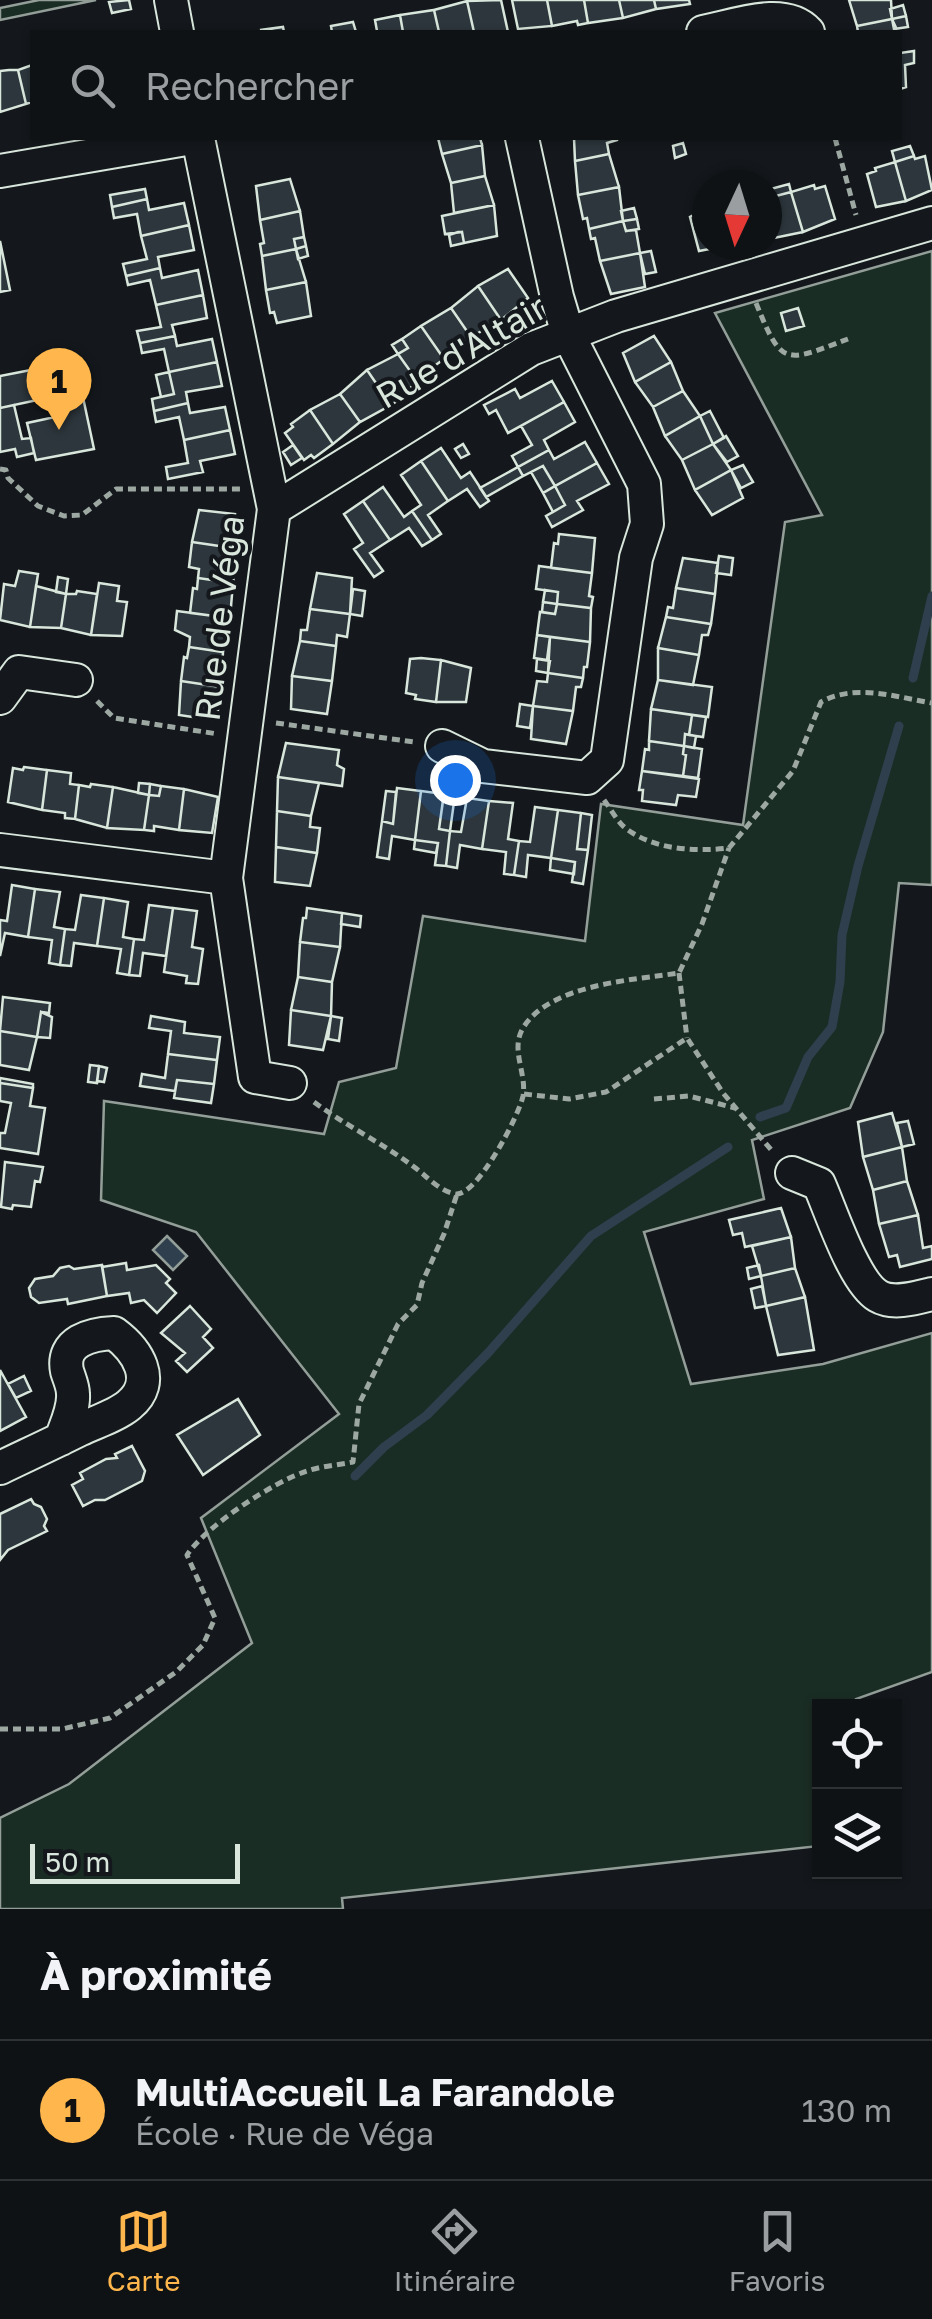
<!DOCTYPE html>
<html lang="fr">
<meta charset="utf-8">
<style>
body{margin:0;font-family:"Golos Text",sans-serif;background:#1d2022;color:#f1f3f6}
.controls{position:absolute;right:30px;bottom:30px;display:grid;overflow:hidden;border-radius:0px;box-shadow:0 2px 8px #0004}
.controls button{width:90px;height:90px;display:grid;place-items:center;padding:0;border:0;border-bottom:2px solid #2f3234;background:#0f1215;color:#f1f3f6;font:50px sans-serif}
.compass{position:absolute;left:692px;top:170px;width:90px;height:90px;border-radius:50%;background:#0f1215;box-shadow:0 2px 8px #0004;rotate:184deg}
.scale{position:absolute;left:30px;bottom:25px;width:210px;box-sizing:border-box;padding-left:10px;border:5px solid #d8e6dc;border-top:0;font-size:28px;line-height:35px;white-space:nowrap;color:#d8e6dc;-webkit-text-stroke:8px #14181c;paint-order:stroke}
.you{position:absolute;left:455px;top:780px;width:35px;height:35px;margin:-25px;border:8px solid #fff;border-radius:50%;background:#1a73e8;box-shadow:0 0 0 15px #1a73e833}
.badge{display:grid;place-items:center;width:65px;height:65px;border-radius:50%;background:#ffb74d;color:#111;font-size:32px;font-weight:700}
.pin{position:absolute;translate:-50% -82px;filter:drop-shadow(0 2px 5px #0008)}
.pin::after{content:'';position:absolute;top:52px;width:35px;height:30px;background:inherit;clip-path:polygon(0 0,100% 0,50% 100%)}
.list{margin:0;padding:0;list-style:none}
h2{display:flex;justify-content:space-between;align-items:center;height:130px;margin:0;padding:0 40px;font-size:42px}
h2 small{font-size:32px;font-weight:400;color:#9b9ea0}
.list li{display:grid;grid-template-columns:65px 1fr auto;gap:30px;align-items:center;box-sizing:border-box;height:140px;padding:0 40px;border-top:2px solid #2f3234}
.list b{display:block;font-size:38px;white-space:nowrap}
.list p{margin:0;font-size:32px;white-space:nowrap;color:#9b9ea0}
.list em{font-size:32px;font-style:normal;color:#9b9ea0}
.icon{flex:none;width:55px;height:55px;fill:none;stroke:currentColor;stroke-width:2;stroke-linecap:round;stroke-linejoin:round}
.map{position:relative;flex:none;width:932px;height:1909px;overflow:hidden}
.search{position:absolute;background:#0f1215;box-shadow:0 2px 8px #0004;left:30px;right:30px;top:30px;height:110px;display:flex;align-items:center;gap:25px;box-sizing:border-box;padding:0 35px;border-radius:0px;color:#9b9ea0;font-size:38px}
.sheet{height:270px;background:#0f1215}
nav{display:flex;justify-content:space-around;align-items:center;box-sizing:border-box;height:140px;border-top:2px solid #2f3234;background:#0f1215;font-size:28px;color:#9b9ea0}
nav a{display:grid;justify-items:center;gap:5px}
nav .on{color:#ffb74d}
.map>svg:first-child{display:block}
</style>
<div class="map">
<svg width="932" height="1909" viewBox="0 0 932 1909">
<rect width="100%" height="100%" fill="#14181c"/>
<path fill="#1a2d24" stroke="#939e99" stroke-width="2.5" d="M 39,0 L 96,0 L 0,20 L 0,8 Z
M 932,251 L 932,885 L 899,883 L 883,1032 L 850,1108 L 752,1140 L 764,1199 L 644,1232 L 691,1384 L 823,1364 L 932,1333 L 932,1672 L 856,1699 L 857,1706 L 820,1706 L 819,1846 L 342,1898 L 343,1909 L 0,1909 L 0,1818 L 69,1784 L 252,1643 L 201,1518 L 339,1414 L 196,1232 L 101,1200 L 104,1101 L 324,1134 L 339,1082 L 396,1068 L 423,916 L 585,941 L 601,804 L 743,825 L 785,522 L 822,515 L 715,313 Z"/>
<path fill="#2f3f4d" stroke="#939e99" stroke-width="2.5" d="M 167,1236 L 187,1256 L 173,1270 L 153,1250 Z"/>
<g fill="none" stroke-linecap="round" stroke-linejoin="round">
<path stroke="#2f3f4d" stroke-width="9" d="M 913,678 L 932,596
M 760,1117 L 786,1108 L 808,1057 L 832,1027 L 840,982 L 842,935 L 858,866 L 899,726
M 355,1476 L 384,1447 L 427,1415 L 488,1353 L 591,1236 L 728,1147"/>
</g>
<path fill="#2c363c" stroke="#d8e6dc" stroke-width="2.5" d="M 129,0 L 131,9 L 112,13 L 109,2 Z
M 501,0 L 508,32 L 474,32 L 467,1 Z
M 512,0 L 547,0 L 552,26 L 518,29 Z
M 547,0 L 584,0 L 588,23 L 578,25 L 577,21 L 552,26 Z
M 584,0 L 619,0 L 623,18 L 588,23 Z
M 619,0 L 654,0 L 656,9 L 623,18 Z
M 654,0 L 689,0 L 690,4 L 656,9 Z
M 849,0 L 891,0 L 892,19 L 857,26 Z
M 467,1 L 474,32 L 439,32 L 434,10 Z
M 903,5 L 906,16 L 892,19 L 890,9 Z
M 434,10 L 439,32 L 403,32 L 400,15 Z
M 400,15 L 403,32 L 367,32 L 377,31 L 375,20 Z
M 906,16 L 908,27 L 894,29 L 892,19 Z
M 892,19 L 898,32 L 858,32 L 857,26 Z
M 353,22 L 356,32 L 332,32 L 331,26 Z
M 283,27 L 284,32 L 260,30 Z
M 914,51 L 914,63 L 905,65 L 906,87 L 900,89 L 900,53 Z
M 32,65 L 32,102 L 26,104 L 18,70 Z
M 9,70 L 18,70 L 26,104 L 0,112 L 0,71 Z
M 438,138 L 480,138 L 482,145 L 442,154 Z
M 574,138 L 617,138 L 617,140 L 607,143 L 609,154 L 575,161 Z
M 683,143 L 686,154 L 675,158 L 673,146 Z
M 482,145 L 485,176 L 451,183 L 442,154 Z
M 910,146 L 914,156 L 895,162 L 892,151 Z
M 609,154 L 619,187 L 578,195 L 575,161 Z
M 914,156 L 915,159 L 925,156 L 932,190 L 906,201 L 895,162 Z
M 895,162 L 906,201 L 876,207 L 867,174 L 876,171 L 875,168 Z
M 485,176 L 494,205 L 454,213 L 451,183 Z
M 290,179 L 300,211 L 260,220 L 256,186 Z
M 789,184 L 791,192 L 768,198 L 767,202 L 767,190 Z
M 814,185 L 815,189 L 825,186 L 835,219 L 803,232 L 791,192 Z
M 619,187 L 623,221 L 589,229 L 587,218 L 583,219 L 578,195 Z
M 145,189 L 147,199 L 112,207 L 110,195 Z
M 791,192 L 803,232 L 769,239 L 768,198 Z
M 147,199 L 149,210 L 184,203 L 189,225 L 141,236 L 137,214 L 114,218 L 112,207 Z
M 494,205 L 497,236 L 464,243 L 462,232 L 445,234 L 442,216 Z
M 634,208 L 637,219 L 623,221 L 621,211 Z
M 707,208 L 707,245 L 730,245 L 699,251 L 690,217 Z
M 300,211 L 304,237 L 294,239 L 296,249 L 262,256 L 260,244 L 264,243 L 260,220 Z
M 637,219 L 639,229 L 626,231 L 623,221 Z
M 623,221 L 626,231 L 636,230 L 640,253 L 600,261 L 595,238 L 591,239 L 589,229 Z
M 189,225 L 194,250 L 158,257 L 160,268 L 126,276 L 123,264 L 147,259 L 141,236 Z
M 458,232 L 462,232 L 464,243 L 451,246 L 449,235 Z
M 304,237 L 306,246 L 296,249 L 294,239 Z
M 0,241 L 10,290 L 0,292 Z
M 306,246 L 308,256 L 298,259 L 296,249 Z
M 296,249 L 306,282 L 266,290 L 262,256 Z
M 651,251 L 656,272 L 645,274 L 640,253 Z
M 640,253 L 645,287 L 611,294 L 600,261 Z
M 160,268 L 162,278 L 198,270 L 203,295 L 156,305 L 150,280 L 128,285 L 126,276 Z
M 508,269 L 528,298 L 501,320 L 478,286 Z
M 306,282 L 311,316 L 277,323 L 274,312 L 270,313 L 266,290 Z
M 478,286 L 501,320 L 471,337 L 451,308 Z
M 203,295 L 207,318 L 172,325 L 175,336 L 140,343 L 137,331 L 161,327 L 156,305 Z
M 451,308 L 471,337 L 444,359 L 421,326 Z
M 798,308 L 804,326 L 786,331 L 781,313 Z
M 421,326 L 444,359 L 426,372 L 427,376 L 418,382 L 398,354 L 408,348 L 402,339 Z
M 175,336 L 177,346 L 212,339 L 217,362 L 169,372 L 164,349 L 142,353 L 140,343 Z
M 654,336 L 671,362 L 635,382 L 623,353 Z
M 402,339 L 408,348 L 398,354 L 392,345 Z
M 398,354 L 418,382 L 410,388 L 412,391 L 391,405 L 367,370 Z
M 217,362 L 222,386 L 186,392 L 188,403 L 154,411 L 152,399 L 174,394 L 169,372 Z
M 671,362 L 683,391 L 653,407 L 635,382 Z
M 36,369 L 42,399 L 0,408 L 0,376 Z
M 367,370 L 391,405 L 360,422 L 340,394 Z
M 169,372 L 174,394 L 161,397 L 156,375 Z
M 552,381 L 564,402 L 508,433 L 496,410 L 489,414 L 484,405 L 515,389 L 520,398 Z
M 81,388 L 94,449 L 36,460 L 27,423 L 55,417 L 50,395 Z
M 683,391 L 700,416 L 665,436 L 653,407 Z
M 340,394 L 360,422 L 333,444 L 310,410 Z
M 564,402 L 575,422 L 544,440 L 549,450 L 518,467 L 512,456 L 532,445 L 521,426 Z
M 188,403 L 190,413 L 225,407 L 230,430 L 184,440 L 179,417 L 156,422 L 154,411 Z
M 14,405 L 22,439 L 31,438 L 34,453 L 17,457 L 15,449 L 0,452 L 0,408 Z
M 310,410 L 333,444 L 314,458 L 311,455 L 304,460 L 285,433 L 293,427 L 291,424 Z
M 710,411 L 724,438 L 713,444 L 700,416 Z
M 700,416 L 713,444 L 682,460 L 665,436 Z
M 230,430 L 235,454 L 200,461 L 203,472 L 168,479 L 166,467 L 188,463 L 184,440 Z
M 726,436 L 738,456 L 727,462 L 713,444 Z
M 585,442 L 597,463 L 555,486 L 543,466 L 523,476 L 518,467 L 549,450 L 554,459 Z
M 463,444 L 469,454 L 461,458 L 455,449 Z
M 713,444 L 731,470 L 695,490 L 682,460 Z
M 293,445 L 302,458 L 291,465 L 283,452 Z
M 441,448 L 461,478 L 470,472 L 489,501 L 480,507 L 467,489 L 448,501 L 421,461 Z
M 421,461 L 448,501 L 428,515 L 441,534 L 432,540 L 412,511 L 421,505 L 401,475 Z
M 597,463 L 609,484 L 577,501 L 583,510 L 552,527 L 546,516 L 565,505 L 555,486 Z
M 743,465 L 753,482 L 741,488 L 731,470 Z
M 543,466 L 555,486 L 543,493 L 531,472 Z
M 518,467 L 523,476 L 486,497 L 480,488 Z
M 731,470 L 743,498 L 712,515 L 695,490 Z
M 555,486 L 565,505 L 553,512 L 543,493 Z
M 383,487 L 404,517 L 412,511 L 432,540 L 422,546 L 409,528 L 390,540 L 363,501 Z
M 363,501 L 390,540 L 370,553 L 383,571 L 374,577 L 354,549 L 363,543 L 344,514 Z
M 199,510 L 235,514 L 233,548 L 192,542 Z
M 559,534 L 595,538 L 592,573 L 551,568 L 554,543 L 558,544 Z
M 192,542 L 233,548 L 229,574 L 234,574 L 233,583 L 198,578 L 199,569 L 189,567 Z
M 719,556 L 733,558 L 731,575 L 716,573 Z
M 683,558 L 718,563 L 715,594 L 676,588 Z
M 539,566 L 592,573 L 589,596 L 593,597 L 591,608 L 557,604 L 558,592 L 536,589 Z
M 19,571 L 38,574 L 30,627 L 0,620 L 4,584 L 15,586 Z
M 317,573 L 352,578 L 350,614 L 310,609 Z
M 58,577 L 68,579 L 66,594 L 56,592 Z
M 198,578 L 233,583 L 230,618 L 190,613 L 193,588 L 197,589 Z
M 99,583 L 119,586 L 117,601 L 127,602 L 122,636 L 91,635 Z
M 36,586 L 66,594 L 61,628 L 30,627 Z
M 676,588 L 715,594 L 711,624 L 666,617 L 668,607 L 673,608 Z
M 353,589 L 365,591 L 362,616 L 350,614 Z
M 545,590 L 558,592 L 557,604 L 543,602 Z
M 77,591 L 97,594 L 91,635 L 61,628 L 66,594 L 76,594 Z
M 543,602 L 557,604 L 555,614 L 542,612 Z
M 557,604 L 591,608 L 590,642 L 537,635 L 540,612 L 555,614 Z
M 310,609 L 350,614 L 347,637 L 337,635 L 336,646 L 300,641 L 301,630 L 307,630 Z
M 177,611 L 230,618 L 223,652 L 189,647 L 190,637 L 175,630 Z
M 666,617 L 711,624 L 708,635 L 702,635 L 699,655 L 658,648 Z
M 537,635 L 550,637 L 547,660 L 534,658 Z
M 550,637 L 590,642 L 587,667 L 584,667 L 583,678 L 548,673 Z
M 300,641 L 336,646 L 332,681 L 292,676 Z
M 189,647 L 223,652 L 221,687 L 181,681 L 184,657 L 187,658 Z
M 658,648 L 699,655 L 693,685 L 658,680 Z
M 421,658 L 441,660 L 436,702 L 415,699 L 416,695 L 406,693 L 410,659 Z
M 537,659 L 550,661 L 548,673 L 536,671 Z
M 441,660 L 471,668 L 466,702 L 436,702 Z
M 548,673 L 583,678 L 581,687 L 576,687 L 573,711 L 533,706 L 537,681 L 547,682 Z
M 292,676 L 332,681 L 327,714 L 291,709 Z
M 658,680 L 712,687 L 708,717 L 651,709 Z
M 181,681 L 221,687 L 218,710 L 215,710 L 213,720 L 179,715 Z
M 520,704 L 533,706 L 530,728 L 517,726 Z
M 533,706 L 573,711 L 566,744 L 531,739 Z
M 651,709 L 692,715 L 689,735 L 685,734 L 684,746 L 649,741 Z
M 692,715 L 706,717 L 703,737 L 689,735 Z
M 685,734 L 696,736 L 694,748 L 684,746 Z
M 649,741 L 684,746 L 683,754 L 686,755 L 683,776 L 642,771 L 645,749 L 649,750 Z
M 286,743 L 339,750 L 337,765 L 344,769 L 342,786 L 278,777 Z
M 684,746 L 702,749 L 698,778 L 683,776 L 686,755 L 683,754 Z
M 24,767 L 47,770 L 42,810 L 8,802 L 13,768 L 23,770 Z
M 47,770 L 71,773 L 70,784 L 79,785 L 75,819 L 65,818 L 65,813 L 42,810 Z
M 642,771 L 699,779 L 696,797 L 678,795 L 676,805 L 642,801 L 643,790 L 639,790 Z
M 278,777 L 319,783 L 311,816 L 277,811 Z
M 139,783 L 150,784 L 149,795 L 138,793 Z
M 91,784 L 113,787 L 107,828 L 75,819 L 79,785 L 90,787 Z
M 150,784 L 161,786 L 159,796 L 149,795 Z
M 161,786 L 184,789 L 179,830 L 154,826 L 154,831 L 144,830 L 149,795 L 159,796 Z
M 113,787 L 149,795 L 144,830 L 107,828 Z
M 397,788 L 421,791 L 415,840 L 392,836 L 389,859 L 377,857 L 382,821 L 393,824 Z
M 184,789 L 218,797 L 212,833 L 179,830 Z
M 386,791 L 396,792 L 393,824 L 382,821 Z
M 421,791 L 444,794 L 439,829 L 450,831 L 446,866 L 435,865 L 438,843 L 415,840 Z
M 467,798 L 489,801 L 482,849 L 460,845 L 457,868 L 446,866 L 450,831 L 461,832 Z
M 443,800 L 454,802 L 450,831 L 439,829 Z
M 489,801 L 513,803 L 508,839 L 519,841 L 514,875 L 504,874 L 506,852 L 482,849 Z
M 535,807 L 558,810 L 551,858 L 528,855 L 526,877 L 514,875 L 519,841 L 530,842 Z
M 558,810 L 581,813 L 577,849 L 588,850 L 583,884 L 572,882 L 575,862 L 551,858 Z
M 277,811 L 311,816 L 310,827 L 320,828 L 317,853 L 276,847 Z
M 581,813 L 592,815 L 588,850 L 577,849 Z
M 415,840 L 438,843 L 436,853 L 414,849 Z
M 276,847 L 317,853 L 310,886 L 275,882 Z
M 551,858 L 575,862 L 574,874 L 550,870 Z
M 12,885 L 35,889 L 28,937 L 5,933 L 0,956 L 0,920 L 7,921 Z
M 35,889 L 60,892 L 54,927 L 65,929 L 60,965 L 49,963 L 52,940 L 28,937 Z
M 81,895 L 104,898 L 97,946 L 74,943 L 71,966 L 60,965 L 65,929 L 75,930 Z
M 104,898 L 128,902 L 123,937 L 134,939 L 129,975 L 117,973 L 121,949 L 97,946 Z
M 149,905 L 173,908 L 166,956 L 143,953 L 140,976 L 129,975 L 134,939 L 144,940 Z
M 173,908 L 197,911 L 192,947 L 203,949 L 198,984 L 186,983 L 187,976 L 164,972 Z
M 307,908 L 342,913 L 340,947 L 300,942 L 303,918 L 306,918 Z
M 342,913 L 361,916 L 360,927 L 341,924 Z
M 300,942 L 340,947 L 332,982 L 298,977 Z
M 298,977 L 332,982 L 331,1016 L 291,1010 Z
M 3,997 L 50,1003 L 49,1013 L 41,1012 L 37,1037 L 0,1031 Z
M 291,1010 L 331,1016 L 323,1050 L 289,1045 Z
M 41,1012 L 52,1017 L 50,1038 L 37,1037 Z
M 151,1016 L 185,1022 L 184,1033 L 220,1037 L 217,1060 L 168,1054 L 171,1031 L 149,1028 Z
M 331,1016 L 342,1018 L 339,1041 L 328,1039 Z
M 0,1031 L 37,1037 L 29,1070 L 0,1065 Z
M 168,1054 L 217,1060 L 214,1084 L 177,1080 L 175,1091 L 140,1086 L 142,1074 L 165,1078 Z
M 90,1065 L 99,1066 L 97,1083 L 88,1082 Z
M 99,1066 L 107,1068 L 104,1082 L 97,1081 Z
M 0,1078 L 33,1084 L 33,1088 L 0,1083 Z
M 177,1080 L 214,1084 L 211,1103 L 174,1098 Z
M 0,1083 L 33,1088 L 30,1106 L 45,1108 L 38,1154 L 0,1148 L 0,1133 L 5,1133 L 11,1103 L 0,1101 Z
M 892,1113 L 902,1147 L 863,1157 L 858,1122 Z
M 908,1121 L 914,1144 L 902,1147 L 897,1123 Z
M 902,1147 L 907,1181 L 873,1190 L 863,1157 Z
M 5,1162 L 43,1167 L 40,1182 L 35,1181 L 31,1207 L 13,1205 L 12,1209 L 1,1207 Z
M 907,1181 L 918,1215 L 879,1224 L 873,1190 Z
M 781,1208 L 791,1237 L 745,1247 L 742,1233 L 733,1235 L 729,1220 Z
M 918,1215 L 923,1248 L 932,1246 L 932,1259 L 900,1267 L 897,1255 L 889,1257 L 879,1224 Z
M 791,1237 L 795,1268 L 761,1276 L 752,1246 Z
M 126,1263 L 127,1270 L 156,1265 L 170,1279 L 166,1283 L 176,1293 L 157,1313 L 144,1300 L 131,1303 L 129,1293 L 107,1296 L 102,1267 Z
M 102,1265 L 107,1296 L 68,1304 L 67,1299 L 39,1303 L 31,1297 L 29,1288 L 35,1279 L 53,1276 L 60,1268 L 69,1266 L 74,1269 Z
M 759,1265 L 761,1276 L 749,1279 L 747,1268 Z
M 795,1268 L 805,1297 L 766,1306 L 761,1276 Z
M 762,1286 L 766,1306 L 755,1308 L 751,1289 Z
M 805,1297 L 814,1350 L 778,1355 L 766,1306 Z
M 190,1306 L 211,1329 L 203,1337 L 213,1348 L 187,1372 L 176,1361 L 185,1353 L 161,1333 Z
M 0,1370 L 26,1417 L 0,1431 Z
M 24,1376 L 31,1391 L 16,1398 L 8,1384 Z
M 238,1399 L 260,1435 L 203,1475 L 177,1435 Z
M 132,1446 L 145,1471 L 142,1481 L 105,1500 L 95,1500 L 83,1506 L 72,1485 L 83,1479 L 80,1473 L 106,1459 L 117,1458 L 115,1454 Z
M 31,1499 L 34,1504 L 41,1507 L 47,1519 L 44,1526 L 47,1531 L 8,1550 L 0,1560 L 0,1514 Z"/>
<g fill="none" stroke-linecap="round" stroke-linejoin="round">
<defs>
<path id="minor" d="M 171,0 L 177,32
M 703,32 C 735,26 784,6 808,32
M 198,138 L 274,509 L 226,878 L 255,1077 L 290,1083
M 0,171 L 192,138
M 274,509 L 531,349 L 616,316 L 932,223
M 0,698 L 19,672 L 76,680
M 442,746 L 483,766 L 587,778 L 607,760 L 636,558 L 647,524 L 644,484 L 568,334 L 557,297 L 522,138
M 0,850 L 226,878
M 792,1173 L 819,1184 C 831,1211 854,1282 878,1296 C 893,1305 916,1298 932,1294
M 0,1468 C 27,1455 53,1443 79,1430 C 95,1422 116,1416 129,1405 C 158,1381 137,1350 114,1333 C 91,1334 61,1341 67,1371 C 69,1378 73,1386 73,1394 C 74,1409 66,1425 61,1439"/>
</defs>
<use href="#minor" stroke="#d8e6dc" stroke-width="36"/>
<path stroke="#9da8a2" stroke-width="5" stroke-dasharray="8 5" stroke-linecap="butt" d="M 835,138 L 856,215
M 756,303 C 782,367 784,363 848,339
M 0,469 L 6,470 L 8,478 L 38,506 L 64,516 L 82,515 L 116,489 L 242,489
M 97,701 L 114,718 L 218,734
M 276,723 L 414,742
M 604,800 C 610,808 616,819 623,826 C 651,850 695,852 729,848 L 793,771 L 821,702 C 856,683 895,697 932,703
M 679,973 L 687,1038
M 524,1094 L 569,1099 L 606,1092 L 687,1038 L 723,1093 L 773,1152
M 654,1099 L 689,1096 L 735,1108
M 314,1102 C 349,1128 389,1146 423,1174 C 432,1182 443,1192 456,1194 C 477,1196 519,1116 523,1096 C 527,1073 510,1050 523,1028 C 550,984 633,980 679,973 L 702,924 L 729,848
M 0,1729 L 62,1729 L 110,1718 L 176,1672 L 203,1645 L 215,1618 L 187,1555 C 206,1526 273,1482 307,1471 C 322,1466 338,1465 353,1462 L 359,1404 L 398,1324 L 417,1305 L 422,1283 L 444,1234 L 457,1194"/>
<use href="#minor" stroke="#14181c" stroke-width="32"/>
</g>
<g text-anchor="middle" dominant-baseline="central" stroke-width="8" stroke-linejoin="round" paint-order="stroke">
<g font-size="35" fill="#d8e6dc" stroke="#14181c">
<text transform="translate(461 351) rotate(-30)">Rue d'Altair</text>
<text transform="translate(219 618) rotate(-83)">Rue de Véga</text>
</g>
</g>
</svg>
<div class="controls">
<button><svg class="icon" aria-label="locate" viewBox="0 0 24 24"><circle cx="12" cy="12" r="6"/><path d="M12 2v4M12 18v4M2 12h4M18 12h4"/></svg></button>
<button><svg class="icon" aria-label="layers" viewBox="0 0 24 24"><path d="M12 4l9 5-9 5-9-5zM3 14l9 5 9-5"/></svg></button>
</div>
<svg class="compass" viewBox="-18 -18 36 36"><path d="M0-13l5 13h-10z" fill="#e53935"/><path d="M0 13l5-13h-10z" fill="#9b9ea0"/></svg>
<div class="scale">50 m</div>
<div class="you"></div>
<div class="pin badge" style="left:59px;top:430px">1</div>
<div class="search"><svg class="icon" aria-label="search" viewBox="0 0 24 24"><circle cx="10" cy="10" r="6"/><path d="M15 15l6 6"/></svg>Rechercher</div>
</div>
<section class="sheet">
<h2>À proximité<small></small></h2>
<ul class="list">
<li><span class="badge">1</span><div><b>MultiAccueil La Farandole</b><p>École · Rue de Véga</p></div><em>130 m</em></li>
</ul>
</section>
<nav>
<a class="on"><svg class="icon" aria-label="map" viewBox="0 0 24 24"><path d="M3 6l6-2 6 2 6-2v14l-6 2-6-2-6 2zM9 4v14M15 6v14"/></svg>Carte</a>
<a><svg class="icon" aria-label="directions" viewBox="0 0 24 24"><path d="M12 3l9 9-9 9-9-9zM9 14v-3h6M13 9l2 2-2 2"/></svg>Itinéraire</a>
<a><svg class="icon" aria-label="saved" viewBox="0 0 24 24"><path d="M7 4h10v16l-5-4-5 4z"/></svg>Favoris</a>
</nav>
